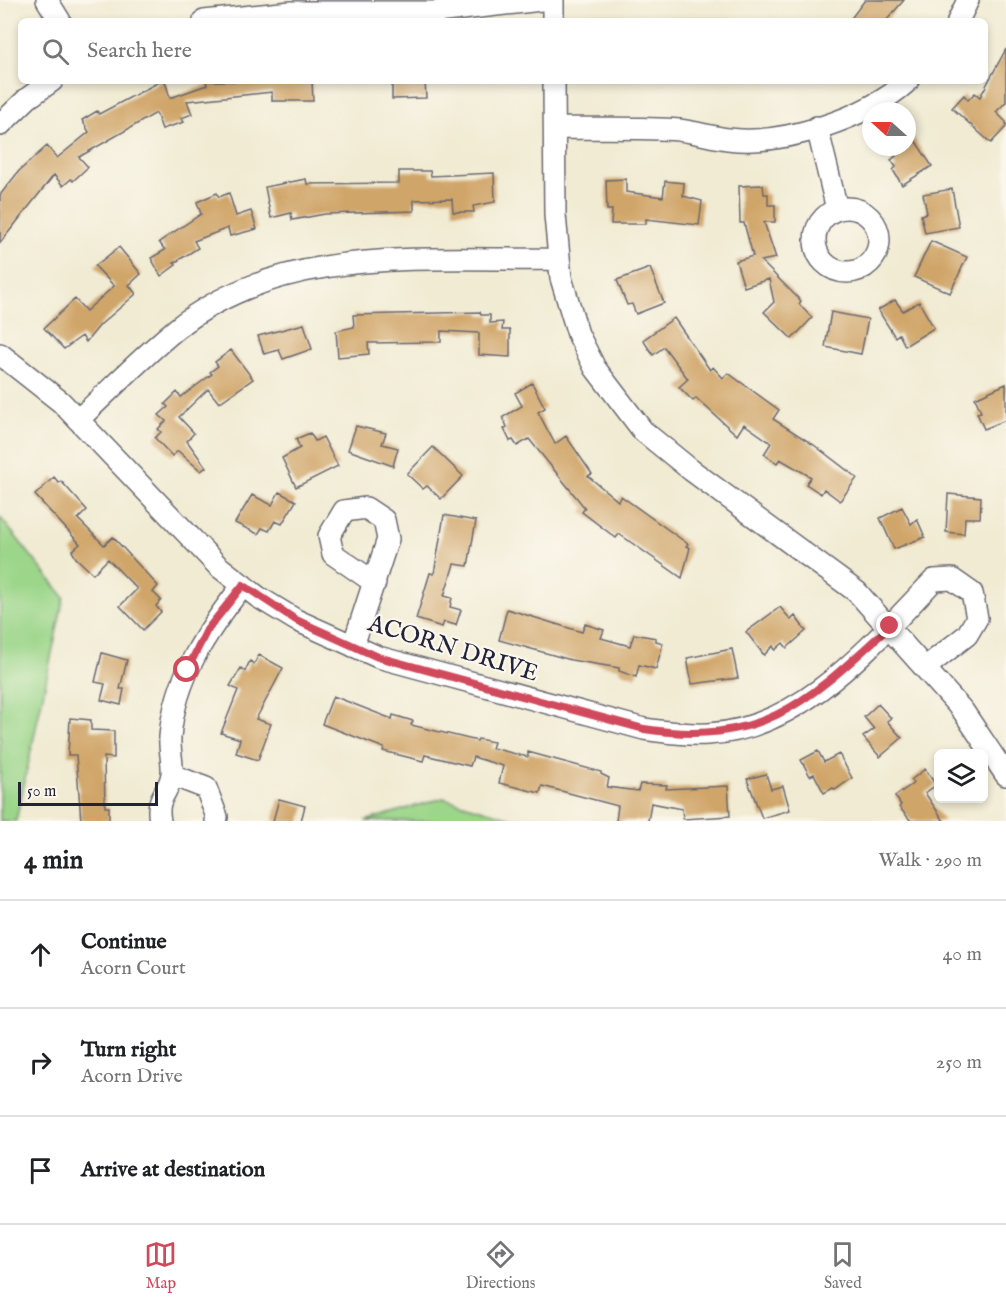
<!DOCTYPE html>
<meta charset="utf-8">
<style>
body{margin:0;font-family:"IM FELL English",serif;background:#f6f6f6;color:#202124}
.controls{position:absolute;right:18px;bottom:18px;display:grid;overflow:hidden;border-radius:9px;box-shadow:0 3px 9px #0003}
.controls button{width:54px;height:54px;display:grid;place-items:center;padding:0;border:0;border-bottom:2px solid #e0e0e0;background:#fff;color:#202124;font:30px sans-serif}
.compass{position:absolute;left:862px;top:102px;width:54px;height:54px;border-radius:50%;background:#fff;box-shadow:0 3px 9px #0003;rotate:291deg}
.scale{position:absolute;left:18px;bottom:15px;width:140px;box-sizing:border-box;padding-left:6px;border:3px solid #22223b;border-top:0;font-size:16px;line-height:21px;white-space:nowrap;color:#22223b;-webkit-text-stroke:4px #fbf7ec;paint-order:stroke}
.stop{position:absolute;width:18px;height:18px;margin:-14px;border:4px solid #d1495b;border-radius:50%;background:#fff}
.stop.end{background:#d1495b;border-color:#fff;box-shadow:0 2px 6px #0008}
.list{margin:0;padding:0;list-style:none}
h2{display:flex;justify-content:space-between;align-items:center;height:78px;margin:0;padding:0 24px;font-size:26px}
h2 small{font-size:20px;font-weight:400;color:#757577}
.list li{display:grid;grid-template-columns:39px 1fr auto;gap:18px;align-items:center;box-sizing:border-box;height:108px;padding:0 24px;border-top:2px solid #e0e0e0}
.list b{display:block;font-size:22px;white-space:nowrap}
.list p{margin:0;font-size:20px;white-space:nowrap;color:#757577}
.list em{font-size:20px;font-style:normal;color:#757577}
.icon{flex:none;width:33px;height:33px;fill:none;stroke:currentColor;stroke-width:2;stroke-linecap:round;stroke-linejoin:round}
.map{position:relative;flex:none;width:1006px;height:821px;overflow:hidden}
.search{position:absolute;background:#fff;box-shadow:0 3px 9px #0003;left:18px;right:18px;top:18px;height:66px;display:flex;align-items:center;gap:15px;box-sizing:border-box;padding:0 21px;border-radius:9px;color:#757577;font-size:22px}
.sheet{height:402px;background:#fff}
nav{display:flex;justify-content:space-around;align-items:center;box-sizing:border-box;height:84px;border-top:2px solid #e0e0e0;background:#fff;font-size:16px;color:#757577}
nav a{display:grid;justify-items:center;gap:3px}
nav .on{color:#d1495b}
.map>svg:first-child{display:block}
</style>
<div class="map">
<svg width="1006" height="821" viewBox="0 0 1006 821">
<rect width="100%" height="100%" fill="#fbf7ec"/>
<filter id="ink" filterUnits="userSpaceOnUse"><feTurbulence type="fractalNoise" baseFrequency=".0167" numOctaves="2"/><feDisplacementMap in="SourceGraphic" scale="12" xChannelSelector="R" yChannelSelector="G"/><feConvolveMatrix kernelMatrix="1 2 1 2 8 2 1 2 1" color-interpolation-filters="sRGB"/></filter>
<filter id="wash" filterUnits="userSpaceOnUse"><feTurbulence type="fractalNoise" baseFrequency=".008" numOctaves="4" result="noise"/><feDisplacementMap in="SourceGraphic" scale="24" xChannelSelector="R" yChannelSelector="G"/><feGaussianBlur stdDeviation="1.35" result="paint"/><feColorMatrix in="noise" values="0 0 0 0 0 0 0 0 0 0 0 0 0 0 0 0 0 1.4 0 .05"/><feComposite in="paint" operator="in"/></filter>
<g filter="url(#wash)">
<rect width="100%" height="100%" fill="#f1ebd3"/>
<path fill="#9cd68a" stroke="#5f7c62" stroke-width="1.5" d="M 0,517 L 64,597 L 16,821 L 0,821 Z
M 443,798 L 521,821 L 365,821 Z"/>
<g id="blocks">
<path fill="#d0a569" d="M 865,0 L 904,0 L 886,21 L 849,21 Z
M 1006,49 L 1006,102 L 996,112 L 1006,122 L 1006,127 L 991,143 L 952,108 L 964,95 L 968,100 L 975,93 L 980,97 Z
M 161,81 L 165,81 L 170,98 L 207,85 L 206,81 L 312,81 L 313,101 L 272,101 L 272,92 L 187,101 L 192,114 L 181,118 L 184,122 L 162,129 L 156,113 L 79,157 L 88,167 L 73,181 L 71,179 L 63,186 L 54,175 L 0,243 L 0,195 L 19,171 L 47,146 L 57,158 L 89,132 L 82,120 L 97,111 L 99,114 Z
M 392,81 L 425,81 L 426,98 L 392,99 Z
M 907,128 L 932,166 L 902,185 L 893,170 L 896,167 L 891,160 L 896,156 L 890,147 L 907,147 Z
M 399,171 L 430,171 L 431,176 L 494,173 L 495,202 L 473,206 L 474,212 L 453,212 L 452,199 L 414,200 L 414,211 L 325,214 L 292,220 L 291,213 L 271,218 L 265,187 L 306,179 L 307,184 L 399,183 Z
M 626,179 L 626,192 L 663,197 L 665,181 L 684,183 L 683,196 L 702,201 L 699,225 L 646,219 L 646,224 L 611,224 L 612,210 L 607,210 L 606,180 Z
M 763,185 L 764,194 L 768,194 L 768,205 L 775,205 L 775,222 L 764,222 L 776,258 L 761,261 L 801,301 L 799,304 L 812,318 L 792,339 L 764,312 L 774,302 L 769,279 L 744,287 L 736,261 L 753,256 L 744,223 L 740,223 L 739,186 Z
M 952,189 L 959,227 L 925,233 L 921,215 L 927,213 L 923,194 Z
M 217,193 L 219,197 L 229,193 L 236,216 L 251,211 L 257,229 L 230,236 L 228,228 L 194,241 L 198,248 L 174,263 L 176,265 L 161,276 L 151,258 L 165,250 L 159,242 L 201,214 L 197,202 Z
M 931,241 L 967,257 L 950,293 L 914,277 Z
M 119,247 L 141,274 L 129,285 L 136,294 L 100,325 L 86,342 L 82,336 L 64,349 L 44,328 L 75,299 L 86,311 L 114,286 L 95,266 Z
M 650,268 L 664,303 L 636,314 L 632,304 L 627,305 L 617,280 Z
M 895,300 L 903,311 L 919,302 L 934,328 L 905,346 L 899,334 L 895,337 L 878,310 Z
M 480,312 L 481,315 L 490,315 L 490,323 L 503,322 L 502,330 L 510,330 L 510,357 L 479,355 L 479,333 L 441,331 L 441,342 L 368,343 L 369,354 L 338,357 L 336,331 L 354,327 L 353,315 Z
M 831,312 L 868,319 L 861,354 L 825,347 Z
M 674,318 L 710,370 L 713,367 L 723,378 L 728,373 L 779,410 L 773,419 L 814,445 L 857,478 L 840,501 L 824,489 L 821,494 L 806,484 L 811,477 L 780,459 L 777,463 L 764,454 L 771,443 L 744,424 L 737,435 L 696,398 L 693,401 L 679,387 L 688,379 L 664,347 L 653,355 L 643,340 Z
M 304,324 L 312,349 L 283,359 L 279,350 L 264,354 L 258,336 Z
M 231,350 L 253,379 L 219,403 L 208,389 L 179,417 L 194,433 L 187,441 L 206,467 L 201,471 L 178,451 L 172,456 L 155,438 L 161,432 L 158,429 L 166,421 L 159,415 L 168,407 L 165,404 L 177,392 L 181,397 L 212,374 L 210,372 L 218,366 L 215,362 Z
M 532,383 L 545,408 L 538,412 L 555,444 L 566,436 L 592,474 L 588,476 L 618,501 L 621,496 L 688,544 L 686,546 L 690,548 L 682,578 L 619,534 L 616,538 L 582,512 L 585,508 L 529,439 L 517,446 L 513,440 L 510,441 L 504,429 L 507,427 L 503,417 L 522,406 L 515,393 Z
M 1006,384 L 1006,420 L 984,429 L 977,413 L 981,412 L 975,398 Z
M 356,426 L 386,433 L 382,444 L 398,448 L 393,466 L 348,450 Z
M 310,433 L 315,441 L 323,437 L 338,466 L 296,487 L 282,458 L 300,448 L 296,439 Z
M 433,447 L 463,476 L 441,499 L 427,486 L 423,489 L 407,474 Z
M 54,477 L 59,483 L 61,481 L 87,510 L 78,519 L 104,545 L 113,537 L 158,586 L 153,592 L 161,600 L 156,606 L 161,612 L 143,630 L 120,606 L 137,589 L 108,559 L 93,574 L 76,558 L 72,551 L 80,544 L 35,495 Z
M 279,492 L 296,501 L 282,524 L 275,521 L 269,531 L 262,528 L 258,534 L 235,523 L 252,495 L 272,505 Z
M 948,494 L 981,497 L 980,518 L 965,518 L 964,534 L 946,532 Z
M 902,507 L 911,524 L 917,519 L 925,537 L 894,549 L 880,518 Z
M 444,515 L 476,521 L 468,566 L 454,564 L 444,596 L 452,598 L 450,607 L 461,610 L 456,625 L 444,622 L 442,627 L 416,619 L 430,573 L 434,574 Z
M 780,607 L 791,620 L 795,616 L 806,631 L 787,648 L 783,643 L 775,650 L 773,646 L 764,655 L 746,632 Z
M 507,609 L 582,632 L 585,624 L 604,630 L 601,638 L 630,646 L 634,634 L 656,638 L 656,641 L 663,643 L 656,669 L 639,665 L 636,677 L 619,671 L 619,668 L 571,660 L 499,640 Z
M 732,649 L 738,678 L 692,684 L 687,658 Z
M 102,653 L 127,660 L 120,689 L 124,689 L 121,705 L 101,700 L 105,684 L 95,682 Z
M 259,655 L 283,668 L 256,719 L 271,724 L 258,760 L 236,753 L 240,739 L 221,733 L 238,690 L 230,686 L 241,668 L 245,671 L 250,661 L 254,664 Z
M 333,696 L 392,719 L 393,715 L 413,721 L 411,725 L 477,741 L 478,739 L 494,742 L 492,748 L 528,757 L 528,752 L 601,772 L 601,774 L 609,778 L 607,787 L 638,791 L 640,784 L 667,785 L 666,789 L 728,786 L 730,816 L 683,819 L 682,809 L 651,803 L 648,821 L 616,821 L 618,806 L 542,786 L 540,793 L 499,783 L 503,766 L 473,757 L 470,766 L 425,755 L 423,761 L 383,751 L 384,748 L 322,724 Z
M 878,704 L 891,718 L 887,721 L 902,738 L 880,757 L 863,737 L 874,729 L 864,717 Z
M 70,718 L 91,720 L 91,730 L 114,731 L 114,758 L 104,757 L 105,807 L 109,807 L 109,821 L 81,821 L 76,755 L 68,755 Z
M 818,751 L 824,762 L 839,754 L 852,778 L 835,790 L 833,788 L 824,793 L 814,774 L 810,776 L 801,760 Z
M 925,769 L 936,785 L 925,793 L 944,821 L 911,821 L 899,807 L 901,805 L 895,796 L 914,783 L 911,780 Z
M 766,774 L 771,789 L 783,786 L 790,810 L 762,818 L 747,779 Z
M 279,799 L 305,806 L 301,821 L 273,821 Z"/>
</g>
</g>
<g filter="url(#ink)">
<use href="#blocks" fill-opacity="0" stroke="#6a6870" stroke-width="1.5"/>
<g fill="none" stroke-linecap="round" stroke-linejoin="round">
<defs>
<path id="minor" d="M 47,0 L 60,21
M 553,0 L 553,21
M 204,21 L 291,12 L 436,12 L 541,0
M 958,21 L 968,0
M 554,81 L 555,215 L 561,278 L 578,334 L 595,368 L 643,431 L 691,470 L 857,592 L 963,711 L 1006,775
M 0,125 L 28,98 L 52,81
M 817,127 L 837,209
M 555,128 C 596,129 638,127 679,130 C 695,132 712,137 728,139 C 783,146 867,118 908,81
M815 240a32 32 0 1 1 64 0a32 32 0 1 1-64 0Z
M 0,354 L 61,402 L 218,566 L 258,597 L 296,620 L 378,657 L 644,729 C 665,732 686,735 708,734 C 802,730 873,643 934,580 L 952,579 L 972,593 L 977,618 L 967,635 L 926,667
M 78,420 C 110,390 141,358 175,330 C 281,243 431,261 559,259
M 353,646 L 388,539 L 384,520 L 366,508 L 344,511 L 329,536 L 333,554 L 375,583
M 172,775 L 206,788 L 217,817 L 216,821
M 160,821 C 155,796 169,794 172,774 C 173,762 169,749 170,737 C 175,677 207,631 243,585"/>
</defs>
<use href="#minor" stroke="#6a6870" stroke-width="24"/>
<use href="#minor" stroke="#fff" stroke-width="21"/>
</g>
</g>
<g fill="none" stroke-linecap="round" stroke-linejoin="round" filter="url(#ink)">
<path stroke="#d1495b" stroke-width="8" d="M 187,670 L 207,630 L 243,585 L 296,620 L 378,657 L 644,729 C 764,747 807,702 890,626"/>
</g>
<g text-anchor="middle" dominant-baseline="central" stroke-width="4.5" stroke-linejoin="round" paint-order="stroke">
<g font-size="24" fill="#22223b" stroke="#fbf7ec">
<text transform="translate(453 649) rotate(17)">ACORN DRIVE</text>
</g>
</g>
</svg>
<div class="controls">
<button><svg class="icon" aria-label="layers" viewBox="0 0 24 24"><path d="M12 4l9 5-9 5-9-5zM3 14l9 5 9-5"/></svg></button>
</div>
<svg class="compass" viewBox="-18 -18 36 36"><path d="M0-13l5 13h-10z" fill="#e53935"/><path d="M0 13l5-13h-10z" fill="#757577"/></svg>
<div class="scale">50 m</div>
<div class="stop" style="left:187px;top:670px"></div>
<div class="stop end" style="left:890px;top:626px"></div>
<div class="search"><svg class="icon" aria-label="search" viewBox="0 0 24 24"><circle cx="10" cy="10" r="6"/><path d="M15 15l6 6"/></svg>Search here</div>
</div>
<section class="sheet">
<h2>4 min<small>Walk · 290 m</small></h2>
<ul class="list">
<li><svg class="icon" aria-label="ahead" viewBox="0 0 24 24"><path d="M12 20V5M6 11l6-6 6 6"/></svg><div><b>Continue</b><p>Acorn Court</p></div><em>40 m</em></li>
<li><svg class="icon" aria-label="right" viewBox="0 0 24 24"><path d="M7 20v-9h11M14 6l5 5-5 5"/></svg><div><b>Turn right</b><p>Acorn Drive</p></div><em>250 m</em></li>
<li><svg class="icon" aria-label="arrive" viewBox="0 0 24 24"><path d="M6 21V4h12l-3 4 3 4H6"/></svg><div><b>Arrive at destination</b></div></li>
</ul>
</section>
<nav>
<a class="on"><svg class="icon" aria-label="map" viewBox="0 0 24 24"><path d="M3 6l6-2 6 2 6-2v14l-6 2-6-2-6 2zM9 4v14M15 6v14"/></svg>Map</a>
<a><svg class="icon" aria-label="directions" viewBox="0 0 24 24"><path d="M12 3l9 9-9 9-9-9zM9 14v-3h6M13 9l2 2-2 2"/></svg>Directions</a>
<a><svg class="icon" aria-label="saved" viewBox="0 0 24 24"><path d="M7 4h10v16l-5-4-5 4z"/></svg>Saved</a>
</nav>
